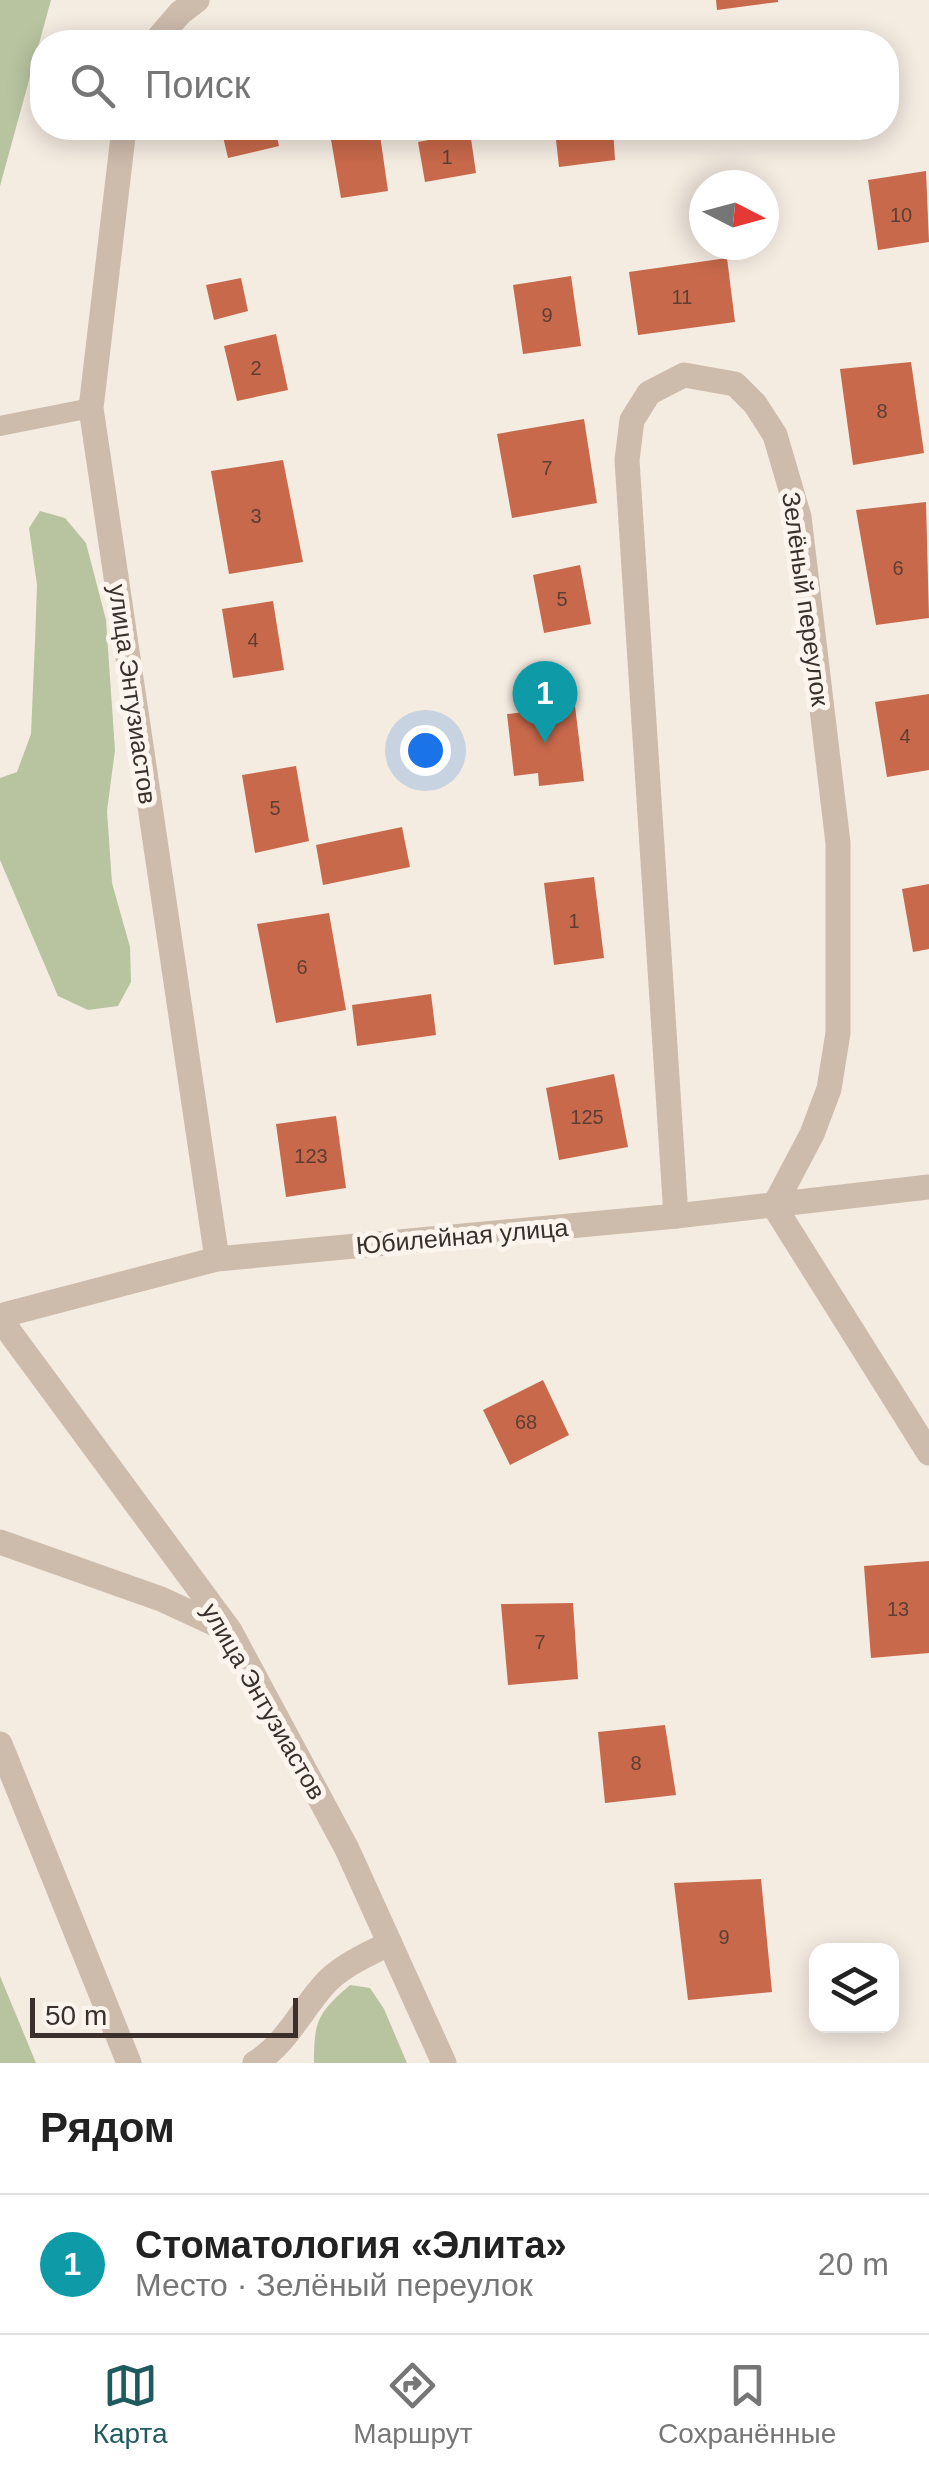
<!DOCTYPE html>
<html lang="ru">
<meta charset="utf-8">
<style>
body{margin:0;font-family:Arial,sans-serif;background:#f2f2f2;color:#222}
.controls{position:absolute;right:30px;bottom:30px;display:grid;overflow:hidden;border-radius:20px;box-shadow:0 5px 25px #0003}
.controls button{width:90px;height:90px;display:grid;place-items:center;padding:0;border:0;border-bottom:2px solid #e0e0e0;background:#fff;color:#222;font:50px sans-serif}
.compass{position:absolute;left:689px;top:170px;width:90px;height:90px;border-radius:50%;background:#fff;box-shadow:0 5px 25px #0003;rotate:96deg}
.scale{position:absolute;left:30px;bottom:25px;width:268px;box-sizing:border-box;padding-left:10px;border:5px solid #3b302b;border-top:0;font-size:28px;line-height:35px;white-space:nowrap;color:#3b302b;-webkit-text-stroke:8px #fbf5ee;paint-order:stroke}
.you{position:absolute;left:425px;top:750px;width:35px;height:35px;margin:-25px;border:8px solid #fff;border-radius:50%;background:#1a73e8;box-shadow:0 0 0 15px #1a73e833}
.badge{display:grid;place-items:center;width:65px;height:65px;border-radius:50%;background:#1f5a5e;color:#fff;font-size:32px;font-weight:700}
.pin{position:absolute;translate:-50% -82px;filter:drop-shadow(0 2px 5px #0008)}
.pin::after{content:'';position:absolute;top:52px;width:35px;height:30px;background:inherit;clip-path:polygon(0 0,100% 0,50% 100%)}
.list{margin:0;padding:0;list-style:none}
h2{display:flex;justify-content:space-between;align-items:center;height:130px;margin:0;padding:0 40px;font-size:42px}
h2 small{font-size:32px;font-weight:400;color:#767676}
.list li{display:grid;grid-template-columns:65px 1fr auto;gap:30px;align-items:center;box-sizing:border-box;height:140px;padding:0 40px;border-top:2px solid #e0e0e0}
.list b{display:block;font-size:38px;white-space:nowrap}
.list p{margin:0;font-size:32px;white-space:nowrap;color:#767676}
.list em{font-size:32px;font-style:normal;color:#767676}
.icon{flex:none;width:55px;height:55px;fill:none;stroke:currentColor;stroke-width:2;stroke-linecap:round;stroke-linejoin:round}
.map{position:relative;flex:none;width:929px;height:2063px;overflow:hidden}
.search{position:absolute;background:#fff;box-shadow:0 5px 25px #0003;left:30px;right:30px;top:30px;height:110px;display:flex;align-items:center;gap:25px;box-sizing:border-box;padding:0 35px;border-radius:40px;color:#767676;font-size:38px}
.sheet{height:270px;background:#fff}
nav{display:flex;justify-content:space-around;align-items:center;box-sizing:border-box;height:140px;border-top:2px solid #e0e0e0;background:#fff;font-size:28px;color:#767676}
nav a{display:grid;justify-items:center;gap:5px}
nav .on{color:#1f5a5e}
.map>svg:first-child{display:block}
</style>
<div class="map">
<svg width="929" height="2063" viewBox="0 0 929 2063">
<rect width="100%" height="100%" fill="#f4ebe1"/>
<path fill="#b8c4a0" d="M 0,0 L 51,0 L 0,186 Z
M 40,511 L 65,518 L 86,543 L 106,620 L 115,750 L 107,811 L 112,883 L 130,947 L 131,982 L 118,1006 L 88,1010 L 58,996 L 0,860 L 0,778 L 17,772 L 31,734 L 35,642 L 37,585 L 29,528 Z
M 0,1976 L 36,2063 L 0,2063 Z
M 350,1985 L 370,1988 L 384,2009 L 407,2063 L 314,2063 C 314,2020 318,2013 350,1985 Z"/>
<path fill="#c8694b" d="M 716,0 L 778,0 L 778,2 L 717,10 Z
M 221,128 L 275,128 L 279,146 L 228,158 Z
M 329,128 L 379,128 L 388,191 L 341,198 Z
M 590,128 L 613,128 L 615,160 L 559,167 L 555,131 Z
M 470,132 L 476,173 L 425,182 L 418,142 Z
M 926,171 L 929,242 L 878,250 L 868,180 Z
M 727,258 L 735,322 L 638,335 L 629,272 Z
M 571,276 L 581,346 L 523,354 L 513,285 Z
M 241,278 L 248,311 L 214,320 L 206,285 Z
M 276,334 L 288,390 L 237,401 L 224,346 Z
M 911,362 L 924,453 L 853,465 L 840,369 Z
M 584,419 L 597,503 L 512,518 L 497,434 Z
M 283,460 L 303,562 L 229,574 L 211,471 Z
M 926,502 L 929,618 L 876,625 L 856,510 Z
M 580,565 L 591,624 L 544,633 L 533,575 Z
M 273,601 L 284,670 L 233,678 L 222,609 Z
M 929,694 L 929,770 L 887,777 L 875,702 Z
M 575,706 L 584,781 L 539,786 L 538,773 L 514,776 L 507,714 Z
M 296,766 L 309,841 L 255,853 L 242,775 Z
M 402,827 L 410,867 L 323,885 L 316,845 Z
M 594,877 L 604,958 L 554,965 L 544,883 Z
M 929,884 L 929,949 L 913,952 L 902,889 Z
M 329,913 L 346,1010 L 276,1023 L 257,924 Z
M 431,994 L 436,1035 L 357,1046 L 352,1005 Z
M 614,1074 L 628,1147 L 559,1160 L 546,1088 Z
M 336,1116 L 346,1188 L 286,1197 L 276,1124 Z
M 543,1380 L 569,1435 L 510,1465 L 483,1410 Z
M 929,1561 L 929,1653 L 871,1658 L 864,1566 Z
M 573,1603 L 578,1679 L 508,1685 L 501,1604 Z
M 665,1725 L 676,1795 L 605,1803 L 598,1732 Z
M 761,1879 L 772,1992 L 688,2000 L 674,1883 Z"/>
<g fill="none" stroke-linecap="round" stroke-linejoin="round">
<path stroke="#cdbbac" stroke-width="20" d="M 0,426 L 91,408"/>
<path stroke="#cdbbac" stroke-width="25" d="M 155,42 L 180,13 L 197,0
M 124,128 L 91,408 L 217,1259
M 676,1216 L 627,460 L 632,420 L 649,393 L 684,375 L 735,384 L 755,404 L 775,435 L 799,517 L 838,843 L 838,1033 L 829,1089 L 812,1134 L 774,1206 L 929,1453
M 0,1319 L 230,1631 L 347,1849 L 444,2063
M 0,1542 L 161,1599 L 228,1630
M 0,1744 L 129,2063
M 255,2063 C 286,2044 300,2012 323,1986 C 340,1966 367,1955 390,1943"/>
<path stroke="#cdbbac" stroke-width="25" d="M 0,1316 L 217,1259 L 676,1216 L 929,1187"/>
</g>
<g text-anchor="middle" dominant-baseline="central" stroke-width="10" stroke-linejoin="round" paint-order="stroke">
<g font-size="20" fill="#5e3e33">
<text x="447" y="157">1</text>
<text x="901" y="215">10</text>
<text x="682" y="297">11</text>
<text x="547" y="315">9</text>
<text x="256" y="368">2</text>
<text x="882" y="411">8</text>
<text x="547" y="468">7</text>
<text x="256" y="516">3</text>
<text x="898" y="568">6</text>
<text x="562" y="599">5</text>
<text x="253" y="640">4</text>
<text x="905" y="736">4</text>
<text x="275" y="808">5</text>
<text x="574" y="921">1</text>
<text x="302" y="967">6</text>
<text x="587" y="1117">125</text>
<text x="311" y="1156">123</text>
<text x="526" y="1422">68</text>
<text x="898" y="1609">13</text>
<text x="540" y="1642">7</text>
<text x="636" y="1763">8</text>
<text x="724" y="1937">9</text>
</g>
<g font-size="25" fill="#3b302b" stroke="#fbf5ee">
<text transform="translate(806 599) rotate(82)">Зелёный переулок</text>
<text transform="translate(133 694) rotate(82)">улица Энтузиастов</text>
<text transform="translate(462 1236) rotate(-5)">Юбилейная улица</text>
<text transform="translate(264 1701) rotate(60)">улица Энтузиастов</text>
</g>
</g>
</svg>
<div class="controls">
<button><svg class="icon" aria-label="layers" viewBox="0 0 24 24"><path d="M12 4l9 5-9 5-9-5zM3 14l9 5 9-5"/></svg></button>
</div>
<svg class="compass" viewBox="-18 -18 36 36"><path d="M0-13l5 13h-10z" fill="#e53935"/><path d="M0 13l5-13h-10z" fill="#767676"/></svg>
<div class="scale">50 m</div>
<div class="you"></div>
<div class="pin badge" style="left:545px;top:743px;background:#0f9aa8">1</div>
<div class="search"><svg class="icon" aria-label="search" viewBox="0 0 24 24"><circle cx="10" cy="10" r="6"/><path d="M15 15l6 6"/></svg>Поиск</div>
</div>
<section class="sheet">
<h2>Рядом<small></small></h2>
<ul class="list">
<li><span class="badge" style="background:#0f9aa8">1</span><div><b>Стоматология «Элита»</b><p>Место · Зелёный переулок</p></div><em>20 m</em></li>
</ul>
</section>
<nav>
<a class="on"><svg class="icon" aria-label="map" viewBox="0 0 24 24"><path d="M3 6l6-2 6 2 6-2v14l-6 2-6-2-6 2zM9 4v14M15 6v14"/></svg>Карта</a>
<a><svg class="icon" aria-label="directions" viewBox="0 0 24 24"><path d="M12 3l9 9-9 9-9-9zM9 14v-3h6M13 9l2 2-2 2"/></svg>Маршрут</a>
<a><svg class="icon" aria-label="saved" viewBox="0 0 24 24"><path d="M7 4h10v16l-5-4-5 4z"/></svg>Сохранённые</a>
</nav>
